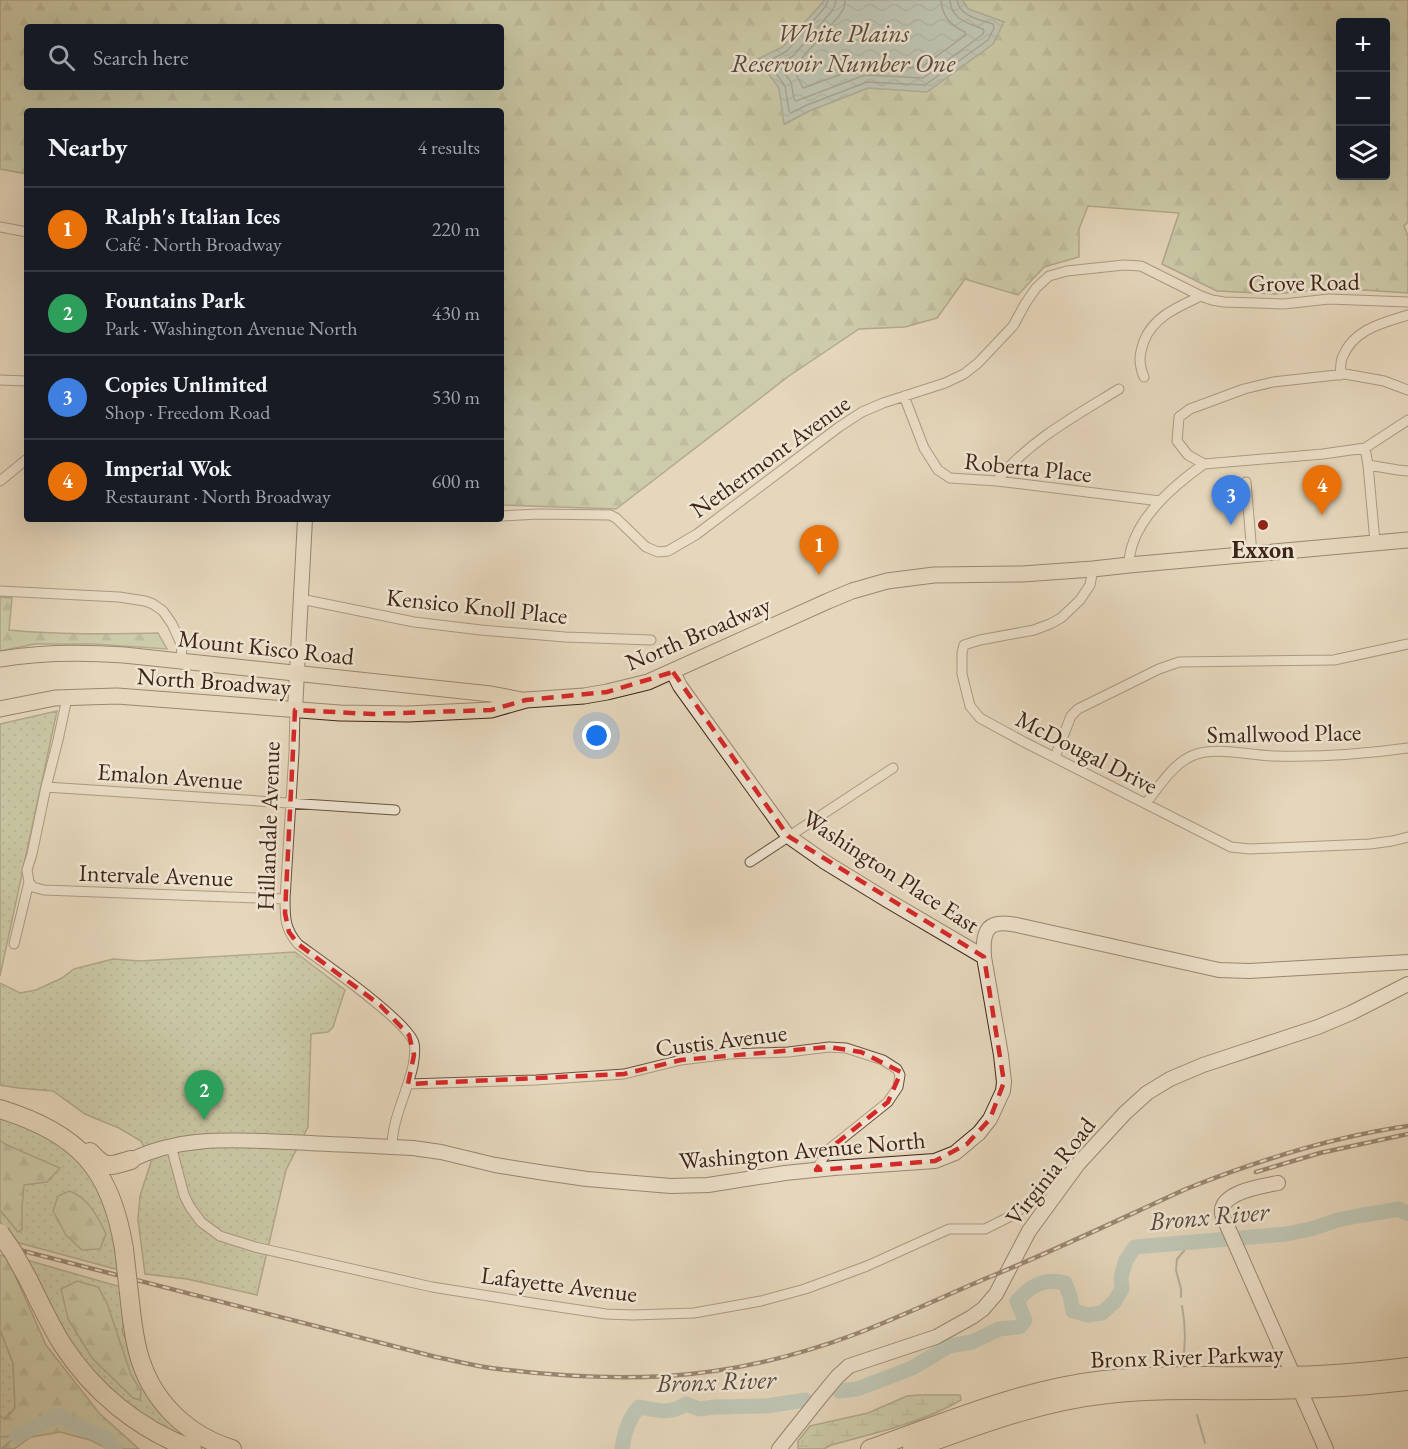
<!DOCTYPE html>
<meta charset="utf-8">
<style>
body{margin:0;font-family:"EB Garamond",serif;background:#20242c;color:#f1f3f6}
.controls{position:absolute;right:18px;top:18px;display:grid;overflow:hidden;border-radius:6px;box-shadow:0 6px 24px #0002}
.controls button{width:54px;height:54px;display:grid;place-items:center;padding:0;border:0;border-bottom:2px solid #363941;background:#171b24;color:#f1f3f6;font:30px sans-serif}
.you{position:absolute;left:597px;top:736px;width:21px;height:21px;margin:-15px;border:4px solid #fff;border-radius:50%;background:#1a73e8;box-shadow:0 0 0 9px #1a73e833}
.badge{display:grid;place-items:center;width:39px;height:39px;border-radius:50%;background:#1a73e8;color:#fff;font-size:20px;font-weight:700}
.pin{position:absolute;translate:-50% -50px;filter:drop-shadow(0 2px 3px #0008)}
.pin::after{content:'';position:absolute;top:32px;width:21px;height:18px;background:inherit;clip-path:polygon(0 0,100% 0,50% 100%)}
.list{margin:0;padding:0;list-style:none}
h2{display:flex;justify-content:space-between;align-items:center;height:78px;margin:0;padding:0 24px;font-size:26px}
h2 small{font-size:20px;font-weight:400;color:#9ea1a6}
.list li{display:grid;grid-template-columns:39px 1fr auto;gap:18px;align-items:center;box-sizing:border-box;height:84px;padding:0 24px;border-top:2px solid #363941}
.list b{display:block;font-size:22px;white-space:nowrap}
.list p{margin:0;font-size:20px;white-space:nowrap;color:#9ea1a6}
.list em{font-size:20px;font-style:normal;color:#9ea1a6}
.icon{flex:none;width:33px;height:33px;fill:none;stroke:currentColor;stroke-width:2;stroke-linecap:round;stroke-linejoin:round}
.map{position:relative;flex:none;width:1408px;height:1449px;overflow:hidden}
.search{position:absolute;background:#171b24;box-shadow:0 6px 24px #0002;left:24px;top:24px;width:480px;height:66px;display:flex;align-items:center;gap:15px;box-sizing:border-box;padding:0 21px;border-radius:6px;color:#9ea1a6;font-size:22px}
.panel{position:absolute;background:#171b24;box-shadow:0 6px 24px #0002;left:24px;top:108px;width:480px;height:414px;border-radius:6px}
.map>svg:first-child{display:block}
</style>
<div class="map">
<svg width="1408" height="1449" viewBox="0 0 1408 1449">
<defs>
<pattern id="green-dots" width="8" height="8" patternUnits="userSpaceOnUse" patternTransform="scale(1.5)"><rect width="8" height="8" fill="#afbf96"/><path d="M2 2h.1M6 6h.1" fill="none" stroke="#909b79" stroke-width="1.8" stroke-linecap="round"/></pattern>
<pattern id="forest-firs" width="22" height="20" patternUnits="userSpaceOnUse" patternTransform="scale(1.5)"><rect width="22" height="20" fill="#afbf96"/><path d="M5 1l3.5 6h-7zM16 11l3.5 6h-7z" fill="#909b79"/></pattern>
<pattern id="wetland-marsh" width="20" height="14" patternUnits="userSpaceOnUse" patternTransform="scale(1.5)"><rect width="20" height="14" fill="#afbf96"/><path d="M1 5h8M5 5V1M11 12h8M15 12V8" fill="none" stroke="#909b79"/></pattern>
<pattern id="water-waves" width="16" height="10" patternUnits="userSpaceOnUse" patternTransform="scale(1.5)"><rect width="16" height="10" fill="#96b9b4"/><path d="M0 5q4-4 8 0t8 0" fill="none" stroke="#7c9691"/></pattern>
</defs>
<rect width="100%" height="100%" fill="#e6d7bc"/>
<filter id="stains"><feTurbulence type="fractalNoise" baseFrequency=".00333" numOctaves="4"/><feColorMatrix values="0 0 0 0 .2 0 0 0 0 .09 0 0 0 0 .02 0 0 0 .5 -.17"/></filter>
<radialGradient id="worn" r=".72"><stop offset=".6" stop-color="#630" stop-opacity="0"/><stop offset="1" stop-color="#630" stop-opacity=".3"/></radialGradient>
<path fill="url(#green-dots)" stroke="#777256" stroke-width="1.5" d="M 57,711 L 0,976 L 0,724 Z
M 295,952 L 345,990 L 333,1027 L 328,1032 L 311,1034 L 308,1127 L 286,1170 L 257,1295 L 187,1279 L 145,1274 L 138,1219 L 140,1196 L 151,1162 L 141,1141 L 119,1128 L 85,1114 L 53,1091 L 18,1088 L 0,1085 L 0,983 L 20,993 L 36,990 L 62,978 L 74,969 L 113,959 L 140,961 Z
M 0,1114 L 46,1131 L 76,1153 L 111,1211 L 119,1270 L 12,1241 L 0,1222 Z
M 23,1259 L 121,1287 L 125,1320 L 122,1330 L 144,1386 L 181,1430 L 180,1435 L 175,1435 L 112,1396 L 64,1335 Z
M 0,1330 L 13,1363 L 15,1408 L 4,1419 L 0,1416 Z"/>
<path fill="url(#forest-firs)" stroke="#777256" stroke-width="1.5" fill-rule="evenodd" d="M 0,0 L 825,0 L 783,47 L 758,59 L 779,88 L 785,124 L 809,111 L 868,88 L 927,91 L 1004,22 L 968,9 L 962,0 L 1408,0 L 1408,222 L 1404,226 L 1408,236 L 1408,293 L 1333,288 L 1275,294 L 1217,291 L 1162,264 L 1179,213 L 1088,206 L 1079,229 L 1079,257 L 1044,267 L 1018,295 L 965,279 L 937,318 L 905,327 L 859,329 L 789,376 L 616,509 L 501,505 L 501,111 L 27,111 L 27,174 L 0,169 ZM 1340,22 L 1386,22 L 1386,176 L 1340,176 ZM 27,27 L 501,27 L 501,87 L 27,87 Z
M 0,597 L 12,598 L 9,630 C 58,635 108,634 158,633 L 167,649 L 94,644 L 35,644 L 0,651 Z
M 0,1140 L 5,1144 L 60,1168 L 47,1182 L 24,1185 L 22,1207 L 22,1230 L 18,1232 L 0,1210 Z
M 69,1191 C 88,1197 98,1217 106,1234 L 100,1249 L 82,1250 L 66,1235 L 53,1211 L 58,1196 Z
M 0,1255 L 7,1257 L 46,1345 L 99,1413 L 139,1449 L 108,1449 L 90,1440 L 60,1432 L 31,1437 L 14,1449 L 0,1449 L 0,1416 L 5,1419 L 15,1408 L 13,1363 L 0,1330 Z
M 77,1281 L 98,1287 L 107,1303 L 131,1375 L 141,1391 L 140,1400 L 133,1398 L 92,1358 L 68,1319 L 61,1289 Z"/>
<path fill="url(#wetland-marsh)" stroke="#777256" stroke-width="1.5" d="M 919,1395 L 960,1395 L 961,1400 C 922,1423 875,1433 831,1445 L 824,1449 L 798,1449 L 798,1441 L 810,1426 L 868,1413 L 907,1396 Z"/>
<path fill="url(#water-waves)" stroke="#737e75" stroke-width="1.5" d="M 825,0 L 962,0 L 968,9 L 1004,22 L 993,44 L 927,92 L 868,88 L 809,111 L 784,124 L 779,88 L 758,59 L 783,47 Z"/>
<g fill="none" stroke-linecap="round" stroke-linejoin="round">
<path stroke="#6a6f66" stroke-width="1.5" d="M 828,0 L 826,6 L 787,51 L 769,61 L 769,64 L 785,86 L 789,111 L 791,113 L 807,105 L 867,82 L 925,85 L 988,40 L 994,28 L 993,24 C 979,19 960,17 957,0
M 836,0 L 835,5 L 832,11 L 793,56 L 780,64 L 780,67 L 791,82 L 794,99 L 796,101 L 865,75 L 923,78 L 982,35 L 984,32 L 983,29 C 967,23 951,19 950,0
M 845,0 L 844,8 L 839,16 L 794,67 L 794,70 L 803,88 L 864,66 L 920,68 L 966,35 L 965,32 C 951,26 942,15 941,0"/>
<path stroke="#737e75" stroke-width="2" d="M 1181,1297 L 1181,1289 L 1176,1270 L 1177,1259 L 1184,1251 L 1188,1242
M 1182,1366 C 1186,1346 1186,1327 1182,1306
M 1197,1415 L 1205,1443
M 0,1437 L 15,1436
M 1,1449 L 17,1436"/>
<path stroke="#96b9b4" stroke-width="15" d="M 839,1391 L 857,1389 L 912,1368 L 949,1346 L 972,1342 L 999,1329 L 1020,1327 L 1025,1320 L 1017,1301 C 1030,1286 1045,1277 1065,1283 L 1070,1296 L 1073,1311 L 1088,1315 L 1102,1313 L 1114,1302 L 1122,1289 L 1121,1277 L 1126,1260 L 1135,1247 L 1286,1234 L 1311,1229 L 1338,1220 L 1363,1215 L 1399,1209 L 1408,1214
M 17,1436 L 58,1415 L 79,1427 L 104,1437 L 115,1449
M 622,1449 C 624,1433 628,1419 639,1407 C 658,1410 669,1415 686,1404 L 699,1409 L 715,1407 L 767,1406 L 805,1400"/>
<defs>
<path id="street" d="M 0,227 L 27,232
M 1340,375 C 1341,369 1340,361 1343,356 C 1354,329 1383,323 1408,315
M 1144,377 C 1142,372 1140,365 1140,359 C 1140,353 1142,347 1144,341 C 1154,316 1178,307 1201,296
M 0,380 L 27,381
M 904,396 L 924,448 L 938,470 L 950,478 L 997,481 L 1160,501
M 1365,448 L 1368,465 L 1375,542
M 1204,464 L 1188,455 L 1177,441 L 1179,417 L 1190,409 L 1244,389 L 1273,382 L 1345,374 L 1384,381 L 1408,390
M 1368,465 L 1398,470 L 1408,471
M 0,481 L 27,459
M 997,481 C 1028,441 1077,415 1119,389
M 1246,482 L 1252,554
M 501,516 L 538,514 L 610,515 L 616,518 L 646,547 L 658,552 L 668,551 L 697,534 L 839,427 L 862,412 L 883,403 L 945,383 L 964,374 L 978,363 L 1013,326 L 1025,304 L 1036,288 L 1049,276 L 1067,271 L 1124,265 L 1141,266 L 1201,296 L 1212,300 L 1224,302 L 1284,304 L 1329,299 L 1408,302
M 1129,565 C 1129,558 1130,552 1132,546 C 1142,513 1177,483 1204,464 L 1323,454 L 1365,448 L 1408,420
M 1093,569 L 1090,585 L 1080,600 L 1061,618 L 1050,624 L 1034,630 L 980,640 L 964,645 L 962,653 L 962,674 L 970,706 L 980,718 L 1024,742 L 1231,847 L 1250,849 L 1370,844 L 1392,841 L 1408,837
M 0,591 L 119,597 L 145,601 L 153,604 L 163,611 L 172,624 L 182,646 L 181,661
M 301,599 L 414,622 L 481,630 L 565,637 L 651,640
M 295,710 L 294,752 L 285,899 C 285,918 285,929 298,944 C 321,961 407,1020 414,1043 C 416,1050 414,1059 413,1066 C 407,1093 392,1119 392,1147
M 1055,757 L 1071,716 L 1078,709 L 1159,669 L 1179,662 L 1334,660 L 1408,644
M 46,787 L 395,810
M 1146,803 C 1159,787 1173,763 1194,755 C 1216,746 1252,756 1276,756 C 1319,757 1365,754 1408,748
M 750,862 L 893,768
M 29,882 L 33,887 L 44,890 L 285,899
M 14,944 L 29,882 L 27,870 L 32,854 L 46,787 L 58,740 L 67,698
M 408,1084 L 536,1080 L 624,1074 L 681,1060 L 729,1054 L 788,1052 L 829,1047 L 846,1048 L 883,1060 L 897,1069 L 900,1075 L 898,1087 L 888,1102 L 828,1150 L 816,1170
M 171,1146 L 184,1195 L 190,1207 L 201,1222 L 220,1236 L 255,1247 L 432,1287 L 539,1304 L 606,1314 L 633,1315 L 694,1313 L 761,1301 L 805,1289 L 867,1266 L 949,1229 L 985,1229 L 1013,1215 L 1067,1173"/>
<path id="secondary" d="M 673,672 L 680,686 L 788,836 L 825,862 L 887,900 L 984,957
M 295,710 L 305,519
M 131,1160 C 182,1135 235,1140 290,1142 C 324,1144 358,1145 392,1147 L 413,1148 L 441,1152 L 495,1165 L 545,1173 L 587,1179 L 671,1186 L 708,1185 L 785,1173 L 834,1168 L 935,1161 L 955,1153 L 979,1133 L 990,1119 L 1003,1091 L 1004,1082 L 1001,1055 L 984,957 C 982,929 988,919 1017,925 L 1219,970 L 1249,971 L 1408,962
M 1278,1183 C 1262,1186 1219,1192 1222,1214 L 1326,1449
M 779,1449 L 818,1400 L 837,1377 L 849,1366 L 936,1337 L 972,1317 L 983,1309 L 996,1294 L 1029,1231 L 1078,1164 L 1125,1113 L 1147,1093 L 1170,1079 L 1203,1065 L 1318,1027 L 1351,1013 L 1408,984"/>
<path id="primary" d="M 0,659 C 41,652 82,652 124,655 L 491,694 L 522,700
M 0,709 L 55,698 L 117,696 L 340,713 L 408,714 L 491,710 L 526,700 L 584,696 L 607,692 L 648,682 L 828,601 L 852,591 L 887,581 L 934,575 L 1022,574 L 1093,569 L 1129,565 L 1408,540"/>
<path id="highway" d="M 0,1109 C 78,1133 111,1168 124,1249
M 90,1152 C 106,1170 109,1166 131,1160
M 28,1279 C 39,1301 49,1323 62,1344 C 93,1392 138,1429 192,1449
M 131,1311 C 133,1328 135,1345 141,1362 C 155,1404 189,1436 232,1449
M 870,1449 C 946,1422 1023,1389 1104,1380 C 1163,1374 1222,1377 1281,1376 C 1324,1376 1366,1372 1408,1367
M 912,1449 C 976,1426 1040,1401 1108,1394 C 1158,1388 1208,1391 1258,1390 C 1308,1390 1358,1387 1408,1381"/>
</defs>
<use href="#street" stroke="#695240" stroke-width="11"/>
<use href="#secondary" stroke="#3f2517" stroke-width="16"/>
<use href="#primary" stroke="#3f2517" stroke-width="17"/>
<use href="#highway" stroke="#3f2517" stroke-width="20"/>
<use href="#street" stroke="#efe5d3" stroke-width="9"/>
<use href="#secondary" stroke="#efe5d3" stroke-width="14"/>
<use href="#primary" stroke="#e6d7bc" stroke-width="15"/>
<use href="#highway" stroke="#e6d7bc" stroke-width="18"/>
<defs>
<path id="rail" d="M 1256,1172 L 1320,1153 L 1408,1134
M 0,1245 L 436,1357 C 457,1361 478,1367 499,1369 C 554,1376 611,1379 667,1376 C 729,1372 794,1357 853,1335 C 898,1318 942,1297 987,1278 C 1054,1251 1120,1219 1186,1189 C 1259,1160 1331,1137 1408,1126"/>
</defs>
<use href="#rail" stroke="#3f2517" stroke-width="4.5"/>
<use href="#rail" stroke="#efe5d3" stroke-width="2" stroke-dasharray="7" stroke-linecap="butt"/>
<defs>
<path id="highway-bridge" d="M 0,1233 L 13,1252 L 28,1279
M 124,1249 L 131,1311"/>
</defs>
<use href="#highway-bridge" stroke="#3f2517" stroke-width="20" stroke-linecap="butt"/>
<use href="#highway-bridge" stroke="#e6d7bc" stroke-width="18"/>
</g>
<path d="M0 0H1408V1449H0ZM 673,672 L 788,836 L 984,957 L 1004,1082 L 990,1119 L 967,1144 L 935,1161 L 816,1170 L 828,1150 L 888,1102 L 901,1072 L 861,1052 L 829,1047 L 681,1060 L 624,1074 L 408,1084 L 414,1055 L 409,1035 L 380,1005 L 298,944 L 289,932 L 285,913 L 295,710 L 372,714 L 491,710 L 526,700 L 607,692 Z" fill="#e6d7bc" fill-opacity=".55" fill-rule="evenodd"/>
<path fill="none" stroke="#d62828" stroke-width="4.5" stroke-dasharray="12 8" stroke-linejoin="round" d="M 673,672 L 788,836 L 984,957 L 1004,1082 L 990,1119 L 967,1144 L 935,1161 L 816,1170 L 828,1150 L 888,1102 L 901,1072 L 861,1052 L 829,1047 L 681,1060 L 624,1074 L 408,1084 L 414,1055 L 409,1035 L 380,1005 L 298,944 L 289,932 L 285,913 L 295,710 L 372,714 L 491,710 L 526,700 L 607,692 Z"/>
<circle fill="#8f2418" stroke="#efe5d3" stroke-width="2" cx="1263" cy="525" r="6"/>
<g text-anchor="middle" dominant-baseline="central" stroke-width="5" stroke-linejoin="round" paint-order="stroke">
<g font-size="24" fill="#3f2517" stroke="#efe5d3">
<text transform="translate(1304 282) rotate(-1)">Grove Road</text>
<text transform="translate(770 456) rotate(-36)">Nethermont Avenue</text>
<text transform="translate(1028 467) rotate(6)">Roberta Place</text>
<text transform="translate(477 606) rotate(6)">Kensico Knoll Place</text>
<text transform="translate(698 633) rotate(-23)">North Broadway</text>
<text transform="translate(266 647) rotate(6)">Mount Kisco Road</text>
<text transform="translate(214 681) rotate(4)">North Broadway</text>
<text transform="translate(1284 733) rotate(-1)">Smallwood Place</text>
<text transform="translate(1087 752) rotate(27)">McDougal Drive</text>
<text transform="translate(170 776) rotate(4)">Emalon Avenue</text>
<text transform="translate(268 826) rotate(-88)">Hillandale Avenue</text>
<text transform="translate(891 871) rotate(33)">Washington Place East</text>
<text transform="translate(156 875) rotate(2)">Intervale Avenue</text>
<text transform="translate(721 1040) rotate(-7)">Custis Avenue</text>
<text transform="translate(802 1150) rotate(-5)">Washington Avenue North</text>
<text transform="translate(1050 1171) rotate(-52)">Virginia Road</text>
<text transform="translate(559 1284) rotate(7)">Lafayette Avenue</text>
<text transform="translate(1187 1356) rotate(-2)">Bronx River Parkway</text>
</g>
<g font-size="24" font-weight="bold" fill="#3f2517" stroke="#efe5d3">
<text x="1263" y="549">Exxon</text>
</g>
<g font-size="26" font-style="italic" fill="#554a3e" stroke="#efe5d3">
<text x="843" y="33">White Plains<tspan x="843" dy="30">Reservoir Number One</tspan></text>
<text transform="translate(1209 1216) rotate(-5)">Bronx River</text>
<text transform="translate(716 1381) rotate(-2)">Bronx River</text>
</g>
</g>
<rect width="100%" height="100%" filter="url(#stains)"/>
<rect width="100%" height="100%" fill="url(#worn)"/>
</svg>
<div class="controls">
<button>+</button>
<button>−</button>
<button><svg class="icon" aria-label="layers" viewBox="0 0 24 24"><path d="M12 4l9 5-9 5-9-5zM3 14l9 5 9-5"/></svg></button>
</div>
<div class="you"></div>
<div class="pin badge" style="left:819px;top:575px;background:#e8710a">1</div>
<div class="pin badge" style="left:204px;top:1120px;background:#2e9e5b">2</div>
<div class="pin badge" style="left:1231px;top:525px;background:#3f7fe0">3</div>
<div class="pin badge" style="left:1322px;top:515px;background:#e8710a">4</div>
<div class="search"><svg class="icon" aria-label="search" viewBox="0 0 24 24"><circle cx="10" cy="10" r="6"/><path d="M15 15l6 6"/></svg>Search here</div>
<section class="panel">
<h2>Nearby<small>4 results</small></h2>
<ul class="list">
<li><span class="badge" style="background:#e8710a">1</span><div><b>Ralph's Italian Ices</b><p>Café · North Broadway</p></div><em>220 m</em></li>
<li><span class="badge" style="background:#2e9e5b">2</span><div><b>Fountains Park</b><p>Park · Washington Avenue North</p></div><em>430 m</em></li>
<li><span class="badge" style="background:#3f7fe0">3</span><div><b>Copies Unlimited</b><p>Shop · Freedom Road</p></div><em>530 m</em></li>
<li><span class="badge" style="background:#e8710a">4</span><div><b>Imperial Wok</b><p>Restaurant · North Broadway</p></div><em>600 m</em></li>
</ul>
</section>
</div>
